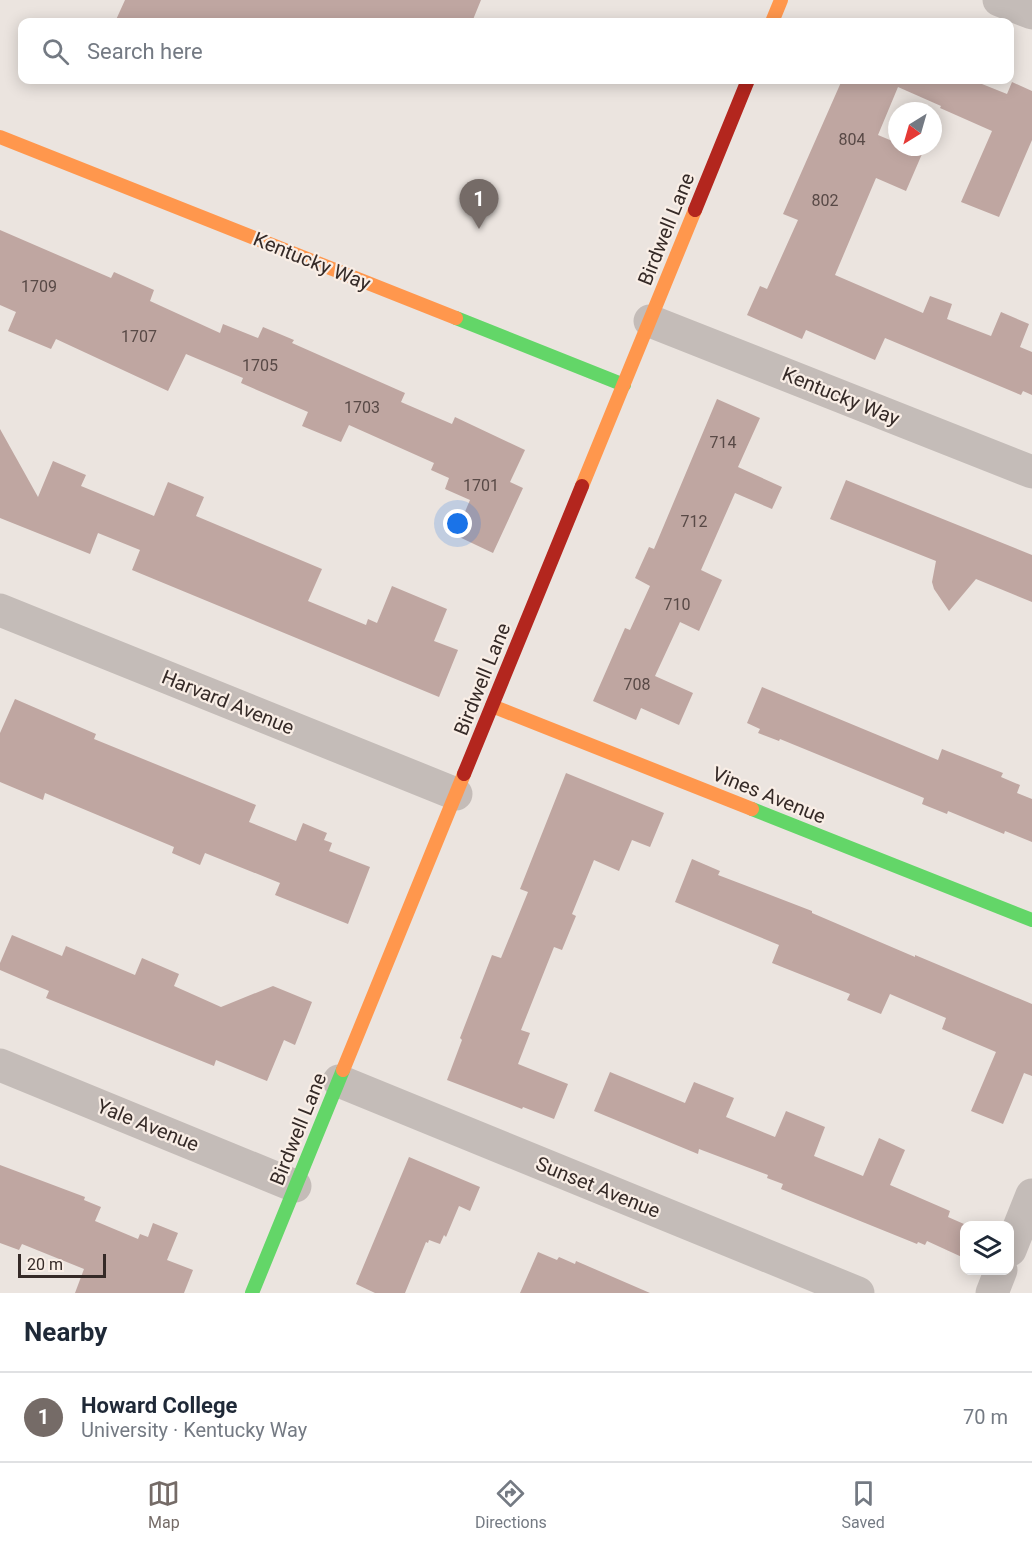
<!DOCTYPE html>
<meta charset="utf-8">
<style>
body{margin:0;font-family:Roboto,sans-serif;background:#f2f2f3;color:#1f2937}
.controls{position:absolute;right:18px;bottom:18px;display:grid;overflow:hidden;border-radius:12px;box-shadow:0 3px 15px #0003}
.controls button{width:54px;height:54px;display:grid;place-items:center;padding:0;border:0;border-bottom:2px solid #e0e1e3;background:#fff;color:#1f2937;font:30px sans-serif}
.compass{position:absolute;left:888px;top:102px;width:54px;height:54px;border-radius:50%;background:#fff;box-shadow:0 3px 15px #0003;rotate:217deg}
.scale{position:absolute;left:18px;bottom:15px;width:88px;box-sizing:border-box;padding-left:6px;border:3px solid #352a27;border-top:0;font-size:16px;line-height:21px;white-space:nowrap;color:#352a27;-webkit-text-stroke:4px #f9eee6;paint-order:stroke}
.you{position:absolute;left:458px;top:524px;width:21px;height:21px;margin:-15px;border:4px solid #fff;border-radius:50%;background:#1a73e8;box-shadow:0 0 0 9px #1a73e833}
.badge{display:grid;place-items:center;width:39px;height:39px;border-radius:50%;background:#756b67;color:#fff;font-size:20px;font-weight:700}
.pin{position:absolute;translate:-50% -50px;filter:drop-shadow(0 2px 3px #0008)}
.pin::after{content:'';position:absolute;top:32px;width:21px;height:18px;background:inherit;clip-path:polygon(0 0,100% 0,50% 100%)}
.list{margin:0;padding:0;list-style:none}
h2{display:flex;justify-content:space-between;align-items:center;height:78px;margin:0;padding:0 24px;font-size:26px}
h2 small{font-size:20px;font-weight:400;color:#747a83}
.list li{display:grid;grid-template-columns:39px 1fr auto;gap:18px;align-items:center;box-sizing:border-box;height:90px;padding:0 24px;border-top:2px solid #e0e1e3}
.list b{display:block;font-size:22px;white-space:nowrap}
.list p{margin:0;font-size:20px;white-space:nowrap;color:#747a83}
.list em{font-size:20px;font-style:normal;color:#747a83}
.icon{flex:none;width:33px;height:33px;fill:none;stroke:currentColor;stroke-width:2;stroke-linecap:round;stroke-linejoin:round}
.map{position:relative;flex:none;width:1032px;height:1293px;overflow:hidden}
.search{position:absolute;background:#fff;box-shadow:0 3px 15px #0003;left:18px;right:18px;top:18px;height:66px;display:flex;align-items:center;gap:15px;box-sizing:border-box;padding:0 21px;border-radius:12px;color:#747a83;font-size:22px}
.sheet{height:168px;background:#fff}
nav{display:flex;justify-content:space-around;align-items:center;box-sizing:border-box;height:84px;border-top:2px solid #e0e1e3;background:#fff;font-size:16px;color:#747a83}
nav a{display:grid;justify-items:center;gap:3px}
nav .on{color:#756b67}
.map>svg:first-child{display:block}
</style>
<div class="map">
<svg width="1032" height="1293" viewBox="0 0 1032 1293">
<rect width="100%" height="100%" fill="#ebe4df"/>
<path fill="#bfa6a1" d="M 125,0 L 481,0 L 472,22 L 115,22 Z
M 842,80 L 972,80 L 1007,94 L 1012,82 L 1032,91 L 1032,140 L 999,217 L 961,202 L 992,131 L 940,108 L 941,106 L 898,87 L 878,135 L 897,143 L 897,147 L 907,147 L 922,154 L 906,191 L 876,178 L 835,275 L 923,313 L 930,296 L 952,304 L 947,319 L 991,336 L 1001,312 L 1029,324 L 1020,347 L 1032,352 L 1032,395 L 1023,391 L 1021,395 L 885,338 L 875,360 L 806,330 L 802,339 L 747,315 L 760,286 L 767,289 L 798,220 L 783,214 Z
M 0,230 L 111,278 L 114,272 L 154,290 L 150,301 L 220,333 L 223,324 L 258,338 L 263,327 L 294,340 L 292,343 L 405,393 L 401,402 L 452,424 L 455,417 L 525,450 L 510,482 L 523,488 L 493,553 L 455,535 L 470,500 L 445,489 L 449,478 L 431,470 L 434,463 L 349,425 L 341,442 L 302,426 L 308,412 L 241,383 L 243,378 L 186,354 L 168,391 L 56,339 L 51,349 L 8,331 L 16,312 L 0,305 Z
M 717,399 L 760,418 L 738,467 L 782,487 L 772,509 L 735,493 L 701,570 L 722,580 L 699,631 L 680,622 L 655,676 L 693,693 L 679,725 L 641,708 L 636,720 L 593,701 L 625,628 L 630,630 L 650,586 L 635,578 L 649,547 L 654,549 Z
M 0,429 L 38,497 L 53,461 L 86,475 L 81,486 L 154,516 L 168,482 L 204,497 L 196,516 L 322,569 L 308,601 L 366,625 L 368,619 L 377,623 L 392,586 L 447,609 L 434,641 L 458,650 L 439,697 L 132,570 L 140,550 L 98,533 L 90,554 L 0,518 Z
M 846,480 L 1032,555 L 1032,602 L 976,579 L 949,611 L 934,589 L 932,582 L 936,561 L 830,519 Z
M 762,687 L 938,760 L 942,749 L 1003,773 L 1001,777 L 1020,785 L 1017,793 L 1032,799 L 1032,842 L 1005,831 L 1004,834 L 948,811 L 947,814 L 922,804 L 924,798 L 780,739 L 779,741 L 758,733 L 760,729 L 747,723 Z
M 15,699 L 96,734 L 94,739 L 256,805 L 249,822 L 296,841 L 303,823 L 327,833 L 324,840 L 332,843 L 329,851 L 370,867 L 348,924 L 275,895 L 280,883 L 205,853 L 200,865 L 172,853 L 174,847 L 45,793 L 43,800 L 0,782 L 0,733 Z
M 566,773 L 664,813 L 650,847 L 632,840 L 619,871 L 594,860 L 572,914 L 576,916 L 562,950 L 554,947 L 521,1030 L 530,1033 L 518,1064 L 568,1084 L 554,1119 L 523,1107 L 522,1109 L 447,1080 L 462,1040 L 460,1038 L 492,955 L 501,958 L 528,892 L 520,889 Z
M 692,859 L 720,871 L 718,875 L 812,911 L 812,913 L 915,957 L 915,955 L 1032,1004 L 1032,1076 L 1024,1073 L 1003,1124 L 971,1111 L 996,1052 L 942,1029 L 946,1018 L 890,994 L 881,1014 L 847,1000 L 850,994 L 772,963 L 779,945 L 675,902 Z
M 12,935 L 62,956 L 66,946 L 135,975 L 142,958 L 179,974 L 174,986 L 221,1007 L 273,986 L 312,1002 L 295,1045 L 284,1040 L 267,1081 L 216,1060 L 214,1066 L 46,998 L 49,991 L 0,970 L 0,963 Z
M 610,1072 L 685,1103 L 694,1082 L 734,1098 L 726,1117 L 775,1137 L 786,1111 L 825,1127 L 814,1156 L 863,1176 L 879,1138 L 905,1150 L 890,1185 L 950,1211 L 948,1217 L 964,1224 L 964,1258 L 927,1241 L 925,1245 L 918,1242 L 917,1244 L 781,1189 L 783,1184 L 767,1178 L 768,1175 L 699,1149 L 698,1154 L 594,1111 Z
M 409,1157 L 480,1187 L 470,1211 L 459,1206 L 446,1237 L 444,1235 L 440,1244 L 429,1240 L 428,1243 L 426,1242 L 405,1293 L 375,1293 L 356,1284 Z
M 0,1165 L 85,1197 L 84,1200 L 101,1207 L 95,1221 L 138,1239 L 140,1234 L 148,1237 L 153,1223 L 178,1233 L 167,1260 L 193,1270 L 184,1293 L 75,1293 L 84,1269 L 22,1244 L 19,1250 L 0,1243 Z
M 538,1252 L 557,1260 L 559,1257 L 575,1264 L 576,1261 L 650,1293 L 520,1293 Z"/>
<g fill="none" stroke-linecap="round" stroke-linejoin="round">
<path stroke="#c4bcb8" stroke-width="33" d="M 999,0 L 1032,13
M 650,321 L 1032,472
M 0,610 L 456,794
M 0,1065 L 295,1186
M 339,1081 L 858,1293
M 1010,1250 L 1032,1195
M 992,1293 L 1001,1270"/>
<path stroke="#63d668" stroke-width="14" d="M 456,318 L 624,385
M 752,809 L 1032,920
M 252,1293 L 343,1070"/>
<path stroke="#ff974d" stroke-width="14" d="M 772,22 L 781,0
M 0,137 L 456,318
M 582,486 L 695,210
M 492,706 L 752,809
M 343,1070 L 464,774"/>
<path stroke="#b3261e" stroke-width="14" d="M 695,210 L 748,80
M 464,774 L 582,486"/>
</g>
<g text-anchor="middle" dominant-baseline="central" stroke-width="4.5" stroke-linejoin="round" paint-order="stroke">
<g font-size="16" fill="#584946">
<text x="852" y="139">804</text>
<text x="825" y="200">802</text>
<text x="39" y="286">1709</text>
<text x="139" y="336">1707</text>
<text x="260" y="365">1705</text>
<text x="362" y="407">1703</text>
<text x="723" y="442">714</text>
<text x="481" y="485">1701</text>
<text x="694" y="521">712</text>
<text x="677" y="604">710</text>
<text x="637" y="684">708</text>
</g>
<g font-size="20" fill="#352a27" stroke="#f9eee6">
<text transform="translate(666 229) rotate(-68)">Birdwell Lane</text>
<text transform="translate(312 261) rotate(22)">Kentucky Way</text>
<text transform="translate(841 396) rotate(22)">Kentucky Way</text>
<text transform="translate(482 679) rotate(-68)">Birdwell Lane</text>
<text transform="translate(228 702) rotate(22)">Harvard Avenue</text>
<text transform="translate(769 795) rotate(22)">Vines Avenue</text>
<text transform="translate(148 1125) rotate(22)">Yale Avenue</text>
<text transform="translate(298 1129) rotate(-68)">Birdwell Lane</text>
<text transform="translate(598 1187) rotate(22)">Sunset Avenue</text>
</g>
</g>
</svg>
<div class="controls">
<button><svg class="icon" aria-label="layers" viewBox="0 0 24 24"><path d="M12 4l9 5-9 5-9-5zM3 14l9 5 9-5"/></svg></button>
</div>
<svg class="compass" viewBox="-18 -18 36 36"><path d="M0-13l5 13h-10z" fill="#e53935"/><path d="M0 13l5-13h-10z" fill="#747a83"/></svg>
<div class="scale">20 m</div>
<div class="you"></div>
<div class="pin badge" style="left:479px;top:229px">1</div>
<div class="search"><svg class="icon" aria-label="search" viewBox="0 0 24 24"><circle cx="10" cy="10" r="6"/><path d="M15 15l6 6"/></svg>Search here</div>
</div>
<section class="sheet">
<h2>Nearby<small></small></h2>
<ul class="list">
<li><span class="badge">1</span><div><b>Howard College</b><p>University · Kentucky Way</p></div><em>70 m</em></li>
</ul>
</section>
<nav>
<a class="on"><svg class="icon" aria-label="map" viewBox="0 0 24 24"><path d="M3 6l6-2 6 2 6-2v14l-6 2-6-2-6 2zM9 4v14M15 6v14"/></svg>Map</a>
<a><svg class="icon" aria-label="directions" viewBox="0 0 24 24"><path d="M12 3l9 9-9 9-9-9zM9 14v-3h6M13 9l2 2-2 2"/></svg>Directions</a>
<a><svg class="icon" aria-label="saved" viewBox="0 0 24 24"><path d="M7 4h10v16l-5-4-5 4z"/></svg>Saved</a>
</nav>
